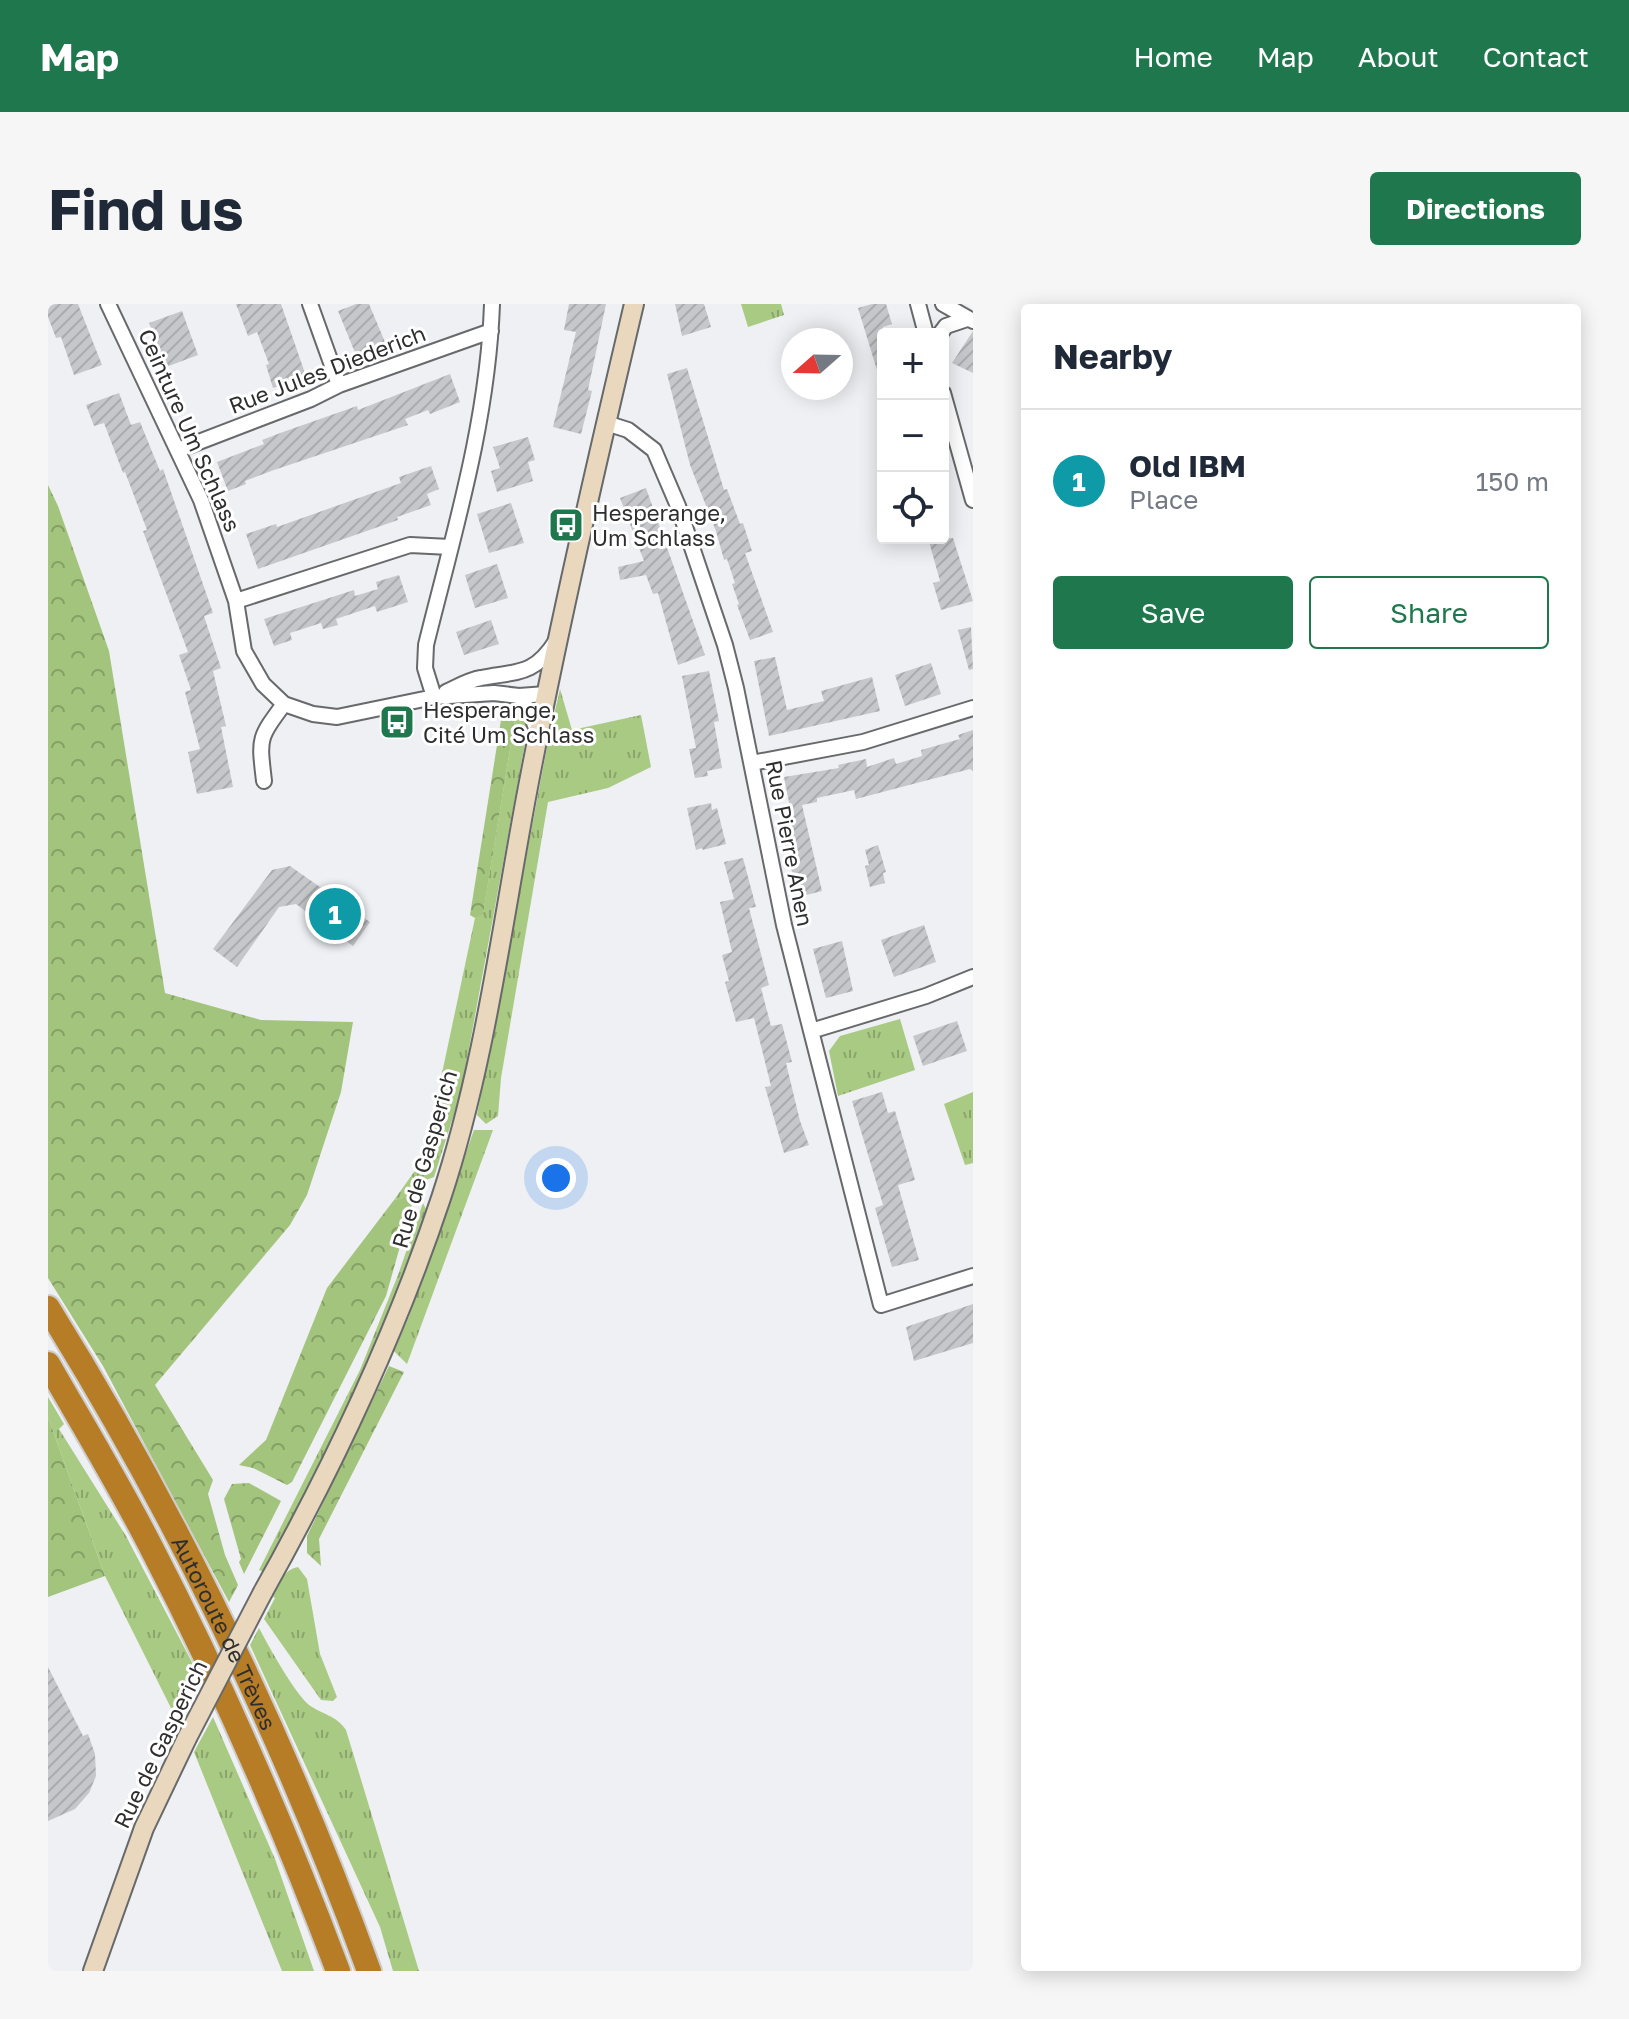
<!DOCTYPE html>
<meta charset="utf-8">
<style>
body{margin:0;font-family:"Golos Text",sans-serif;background:#f6f6f7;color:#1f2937}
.controls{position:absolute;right:24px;top:24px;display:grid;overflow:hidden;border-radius:8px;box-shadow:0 4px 20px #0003}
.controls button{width:72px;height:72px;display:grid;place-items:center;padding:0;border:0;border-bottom:2px solid #e0e1e3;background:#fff;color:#1f2937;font:40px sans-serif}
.compass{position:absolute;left:733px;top:24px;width:72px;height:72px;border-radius:50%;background:#fff;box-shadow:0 4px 20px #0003;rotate:250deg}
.you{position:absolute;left:508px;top:874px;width:28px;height:28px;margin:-20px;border:6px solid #fff;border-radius:50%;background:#1a73e8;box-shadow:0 0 0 12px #1a73e833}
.badge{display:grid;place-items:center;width:52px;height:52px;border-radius:50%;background:#1f784d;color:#fff;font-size:26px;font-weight:700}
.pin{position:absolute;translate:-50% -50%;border:4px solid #fff;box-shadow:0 2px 8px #0006}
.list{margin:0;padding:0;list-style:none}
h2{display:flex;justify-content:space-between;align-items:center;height:104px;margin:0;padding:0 32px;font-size:34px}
h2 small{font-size:26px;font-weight:400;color:#747a83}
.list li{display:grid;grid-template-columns:52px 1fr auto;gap:24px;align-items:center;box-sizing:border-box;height:144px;padding:0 32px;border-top:2px solid #e0e1e3}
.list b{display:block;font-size:30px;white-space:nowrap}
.list p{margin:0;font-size:26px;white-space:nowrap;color:#747a83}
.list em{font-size:26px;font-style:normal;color:#747a83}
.actions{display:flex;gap:16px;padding:24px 32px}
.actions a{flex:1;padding:18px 0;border:2px solid #1f784d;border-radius:8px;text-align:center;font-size:28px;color:#1f784d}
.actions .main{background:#1f784d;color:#fff}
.icon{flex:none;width:44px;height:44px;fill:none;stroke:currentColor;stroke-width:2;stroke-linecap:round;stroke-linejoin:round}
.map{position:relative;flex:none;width:925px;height:1667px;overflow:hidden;border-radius:8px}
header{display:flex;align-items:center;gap:48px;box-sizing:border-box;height:112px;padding:0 40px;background:#1f784d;color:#fff}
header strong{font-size:38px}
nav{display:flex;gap:44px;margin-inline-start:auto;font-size:28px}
.intro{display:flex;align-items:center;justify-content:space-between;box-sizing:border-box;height:192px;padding:0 48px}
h1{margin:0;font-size:56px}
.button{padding:20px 36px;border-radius:8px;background:#1f784d;color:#fff;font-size:28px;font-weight:700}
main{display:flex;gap:48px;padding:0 48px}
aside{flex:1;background:#fff;border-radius:8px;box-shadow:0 4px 20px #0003}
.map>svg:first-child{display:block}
</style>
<header>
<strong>Map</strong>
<nav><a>Home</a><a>Map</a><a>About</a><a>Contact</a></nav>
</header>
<div class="intro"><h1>Find us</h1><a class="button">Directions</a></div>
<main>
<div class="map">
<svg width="925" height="1667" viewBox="0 0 925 1667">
<defs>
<pattern id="grass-tufts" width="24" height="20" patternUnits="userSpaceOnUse" patternTransform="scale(2)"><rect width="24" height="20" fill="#a9ca82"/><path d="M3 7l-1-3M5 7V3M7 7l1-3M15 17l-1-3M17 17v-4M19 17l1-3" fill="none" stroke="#8aa46b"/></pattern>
<pattern id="forest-crowns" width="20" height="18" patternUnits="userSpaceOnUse" patternTransform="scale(2)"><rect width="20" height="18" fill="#a3c47c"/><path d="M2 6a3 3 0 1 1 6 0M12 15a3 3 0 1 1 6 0" fill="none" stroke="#85a066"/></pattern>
<pattern id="building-hatch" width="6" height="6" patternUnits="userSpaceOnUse" patternTransform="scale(2)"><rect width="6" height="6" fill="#c6c7ca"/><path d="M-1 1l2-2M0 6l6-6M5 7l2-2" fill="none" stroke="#aaabae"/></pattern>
</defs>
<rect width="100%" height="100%" fill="#eef0f3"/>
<path fill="url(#grass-tufts)" d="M 693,0 L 733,0 L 736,11 L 700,23 Z
M 512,385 L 524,426 L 593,411 L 603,463 L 560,484 L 500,498 L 453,774 L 450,812 L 438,820 L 429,811 L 501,433 Z
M 469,403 L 479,413 L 478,434 L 413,788 L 386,873 L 370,879 L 364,900 L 358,893 L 346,896 L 376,854 L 427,614 L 435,609 Z
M 852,715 L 867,766 L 790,792 L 781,747 L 792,732 Z
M 925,788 L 925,859 L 917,861 L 896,800 Z
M 426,826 L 445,826 L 359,1060 L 346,1047 L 361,1012 Z
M 375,899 L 378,905 C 353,982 324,1059 287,1133 C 265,1178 240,1223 216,1268 L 211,1266 L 312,1066 L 350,971 Z
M 0,1093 L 16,1120 L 11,1125 L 78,1232 L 147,1364 L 124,1406 L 57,1272 L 0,1113 Z
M 250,1263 L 259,1275 L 272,1350 L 289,1393 L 285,1397 L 273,1396 L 216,1315 L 227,1294 L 224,1292 C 231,1279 235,1266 250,1263 Z
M 211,1324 C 221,1343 246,1388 261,1401 C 275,1411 288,1411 298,1426 L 371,1667 L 345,1667 L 332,1623 L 202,1341 Z
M 165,1413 L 227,1555 L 266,1667 L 234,1667 L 146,1448 Z"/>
<path fill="url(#forest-crowns)" d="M 0,181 L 10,202 L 61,347 L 117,689 L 213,716 L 305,718 L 293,788 L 259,891 L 242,921 L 107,1081 L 165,1176 L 160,1190 L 177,1251 L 190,1281 L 181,1298 L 55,1062 L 0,974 Z
M 456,397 L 469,403 L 435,610 L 427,614 L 422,611 Z
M 358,893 L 364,900 L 338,992 L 244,1178 L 239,1181 L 205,1164 L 191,1161 L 218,1136 L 279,984 L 346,896 Z
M 341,1062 L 356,1068 L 271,1235 L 273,1262 L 259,1249 L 259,1232 Z
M 0,1095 L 0,1113 L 57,1272 L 0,1293 Z
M 201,1179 L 233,1197 L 196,1270 L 191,1258 L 193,1255 L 176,1195 L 184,1180 Z"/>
<path fill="url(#building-hatch)" d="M 0,0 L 30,0 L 54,61 L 26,71 L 13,33 L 8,34 L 0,13 Z
M 188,0 L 233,0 L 258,72 L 225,84 L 218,61 L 221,60 L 209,28 L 200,32 Z
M 308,0 L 321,0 L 337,38 L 308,51 L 290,7 Z
M 521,0 L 558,0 L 540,86 L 544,87 L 533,130 L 505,123 L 528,28 L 516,26 Z
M 627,0 L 656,0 L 663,23 L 634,32 Z
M 824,0 L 838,0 L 844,20 L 835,23 L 835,75 L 832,76 L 810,4 Z
M 134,7 L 150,51 L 118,63 L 101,19 Z
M 925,27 L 925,69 L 904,59 Z
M 639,64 L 676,186 L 679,185 L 692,220 L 695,219 L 704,247 L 697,249 L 725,328 L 702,336 L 689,301 L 691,300 L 684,280 L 687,279 L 679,255 L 676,256 L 668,227 L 642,161 L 619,70 Z
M 402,70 L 412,98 L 382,110 L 380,106 L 357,115 L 360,121 L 226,166 L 197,177 L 198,180 L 180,187 L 169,158 L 216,140 L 214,136 L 235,128 L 309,102 L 310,106 Z
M 71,89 L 83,121 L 92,118 L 112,167 L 115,165 L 165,309 L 156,312 L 173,364 L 165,367 L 178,422 L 173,423 L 185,483 L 149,490 L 140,448 L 152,445 L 137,388 L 143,386 L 131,351 L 140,348 L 95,227 L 99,226 L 77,168 L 75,169 L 56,119 L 46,122 L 38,101 Z
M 480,133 L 487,156 L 480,158 L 485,177 L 449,188 L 443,167 L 452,164 L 445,143 Z
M 383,162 L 391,185 L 379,190 L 383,201 L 349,213 L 350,216 L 210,265 L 198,230 L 228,220 L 229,223 L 353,179 L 351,173 Z
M 598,184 L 657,351 L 630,361 L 610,289 L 605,290 L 598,271 L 572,276 L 570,263 L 596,257 L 572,194 Z
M 463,199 L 476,239 L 441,249 L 429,210 Z
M 880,234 L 905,234 L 925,297 L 893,306 L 885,279 L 892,277 Z
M 449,260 L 460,294 L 427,304 L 417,271 Z
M 351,271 L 360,298 L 329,308 L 327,302 L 288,315 L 290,321 L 275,325 L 273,319 L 242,329 L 244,336 L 226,342 L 216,315 L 306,286 L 307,292 L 330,285 L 328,278 Z
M 443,316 L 451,340 L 416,351 L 408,328 Z
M 923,323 L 925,365 L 921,366 L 910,326 Z
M 727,353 L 739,406 L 776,397 L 773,387 L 824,373 L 832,407 L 721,432 L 706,357 Z
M 883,359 L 893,390 L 857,402 L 847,371 Z
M 661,367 L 671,417 L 666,418 L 674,464 L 659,467 L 660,472 L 647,474 L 641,445 L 648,444 L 634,372 Z
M 925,426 L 925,467 L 922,465 L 808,495 L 806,486 L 769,494 L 769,498 L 754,501 L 774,587 L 747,594 L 744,581 L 747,580 L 731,516 L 744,513 L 736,473 L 791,464 L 790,461 L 818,455 L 819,463 L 846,454 L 848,460 L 874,452 L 873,446 L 912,435 L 910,431 Z
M 663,499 L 664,506 L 669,504 L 678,540 L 655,546 L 654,544 L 648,546 L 639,504 Z
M 830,541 L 838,568 L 835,569 L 837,579 L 822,583 L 817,562 L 821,561 L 817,546 Z
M 695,554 L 708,603 L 701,604 L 721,681 L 713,684 L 723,722 L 734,720 L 744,758 L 738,759 L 752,817 L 761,841 L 736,849 L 717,783 L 723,782 L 706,714 L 688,718 L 677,678 L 681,677 L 674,651 L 684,648 L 672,598 L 686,595 L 676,558 Z
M 242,562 L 322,618 L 305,642 L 248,600 L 231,603 L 189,663 L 165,645 L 224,566 Z
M 876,621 L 888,658 L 846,673 L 833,636 Z
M 794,637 L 805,687 L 778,694 L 765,645 Z
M 909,717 L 919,747 L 875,762 L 865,732 Z
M 834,788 L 840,809 L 847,807 L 867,876 L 850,881 L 871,956 L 844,963 L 827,904 L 835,901 L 804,797 Z
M 925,1000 L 925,1039 L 866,1057 L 858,1023 Z
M 0,1363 L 35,1432 L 40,1430 L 47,1450 L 48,1472 L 41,1489 L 27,1505 L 0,1517 Z"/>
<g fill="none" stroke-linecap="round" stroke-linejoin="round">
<defs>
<path id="street" d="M 60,0 L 153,196 L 188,297 L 196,347 L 215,380 L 236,400 L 265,410 L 289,413 L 386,393 L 446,389 L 471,392 L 498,390
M 262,0 L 291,81
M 870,0 L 878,30
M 895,0 L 925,17
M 892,30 L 898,22 L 919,15
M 895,89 L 925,196
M 558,119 L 580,126 L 606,146 L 630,202 L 677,341 L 688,384 L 736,621 L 833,1001 L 925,972
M 130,146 L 263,95 L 291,81 L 443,27
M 188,297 L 362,241 L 402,243
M 398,388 C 409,383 421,376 433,374 C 469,367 486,372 508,337
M 471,392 L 483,410 L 490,430
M 386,393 L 377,364 L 378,341 C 406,228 440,117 444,0
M 704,459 L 815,438 L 925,404
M 216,477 C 211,434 210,435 236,400
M 763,727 L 878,692 L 925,673"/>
<path id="secondary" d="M 215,1288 C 286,1161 347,1032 393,894 C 437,761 454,620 480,483 C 511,321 548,161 586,0
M 45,1667 L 96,1524 L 139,1434"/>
<g id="highway">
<path id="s1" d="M 0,1004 C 130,1213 237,1436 321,1667"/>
<path d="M 0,1060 C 35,1121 72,1182 104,1245 C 175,1382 236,1523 290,1667"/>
</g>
</defs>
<use href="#street" stroke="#67696b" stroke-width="18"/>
<use href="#secondary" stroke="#67696b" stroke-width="22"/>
<use href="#highway" stroke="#cdcdcd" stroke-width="28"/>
<use href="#street" stroke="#fff" stroke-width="14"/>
<use href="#secondary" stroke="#e9d8be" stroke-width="18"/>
<use href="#highway" stroke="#b77c26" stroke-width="24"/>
<defs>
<path id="secondary-bridge" d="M 139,1434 L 215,1288"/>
</defs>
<use href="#secondary-bridge" stroke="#67696b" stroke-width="22" stroke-linecap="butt"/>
<use href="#secondary-bridge" stroke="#e9d8be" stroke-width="18"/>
</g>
<defs>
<symbol id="bus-square" viewBox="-11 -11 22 22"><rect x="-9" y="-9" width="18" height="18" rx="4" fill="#1f784d" stroke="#fff"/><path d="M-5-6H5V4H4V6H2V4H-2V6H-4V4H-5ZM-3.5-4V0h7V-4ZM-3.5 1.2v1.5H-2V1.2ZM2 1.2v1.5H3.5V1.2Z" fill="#fff"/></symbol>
</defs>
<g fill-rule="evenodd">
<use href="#bus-square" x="498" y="201" width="40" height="40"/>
<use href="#bus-square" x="329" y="398" width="40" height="40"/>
</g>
<g text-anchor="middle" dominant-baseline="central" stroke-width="6" stroke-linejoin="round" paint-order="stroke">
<g font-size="22" fill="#2e2e2f" stroke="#fff">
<text transform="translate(279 65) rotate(-21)">Rue Jules Diederich</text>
<text transform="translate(142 126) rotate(66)">Ceinture Um Schlass</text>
<text transform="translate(742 539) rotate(79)">Rue Pierre Anen</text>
<text transform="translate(376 855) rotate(-74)">Rue de Gasperich</text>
<text stroke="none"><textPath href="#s1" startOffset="370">Autoroute de Trèves</textPath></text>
<text transform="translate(112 1440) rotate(-64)">Rue de Gasperich</text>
</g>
<g font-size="22" fill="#2e2e2f" stroke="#fff" text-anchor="start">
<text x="544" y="208">Hesperange,<tspan x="544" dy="25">Um Schlass</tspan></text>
<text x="375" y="405">Hesperange,<tspan x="375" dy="25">Cité Um Schlass</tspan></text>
</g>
</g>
</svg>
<div class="controls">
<button>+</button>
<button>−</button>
<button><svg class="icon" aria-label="locate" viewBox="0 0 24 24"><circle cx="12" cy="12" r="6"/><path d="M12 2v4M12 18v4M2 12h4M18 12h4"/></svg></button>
</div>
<svg class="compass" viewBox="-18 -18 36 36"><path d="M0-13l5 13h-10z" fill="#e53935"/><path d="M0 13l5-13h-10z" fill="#747a83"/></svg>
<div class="you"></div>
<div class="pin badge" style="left:287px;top:610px;background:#0f9aa8">1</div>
</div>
<aside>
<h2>Nearby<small></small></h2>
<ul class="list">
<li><span class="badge" style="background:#0f9aa8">1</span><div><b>Old IBM</b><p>Place</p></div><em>150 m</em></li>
</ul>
<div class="actions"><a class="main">Save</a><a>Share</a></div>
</aside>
</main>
